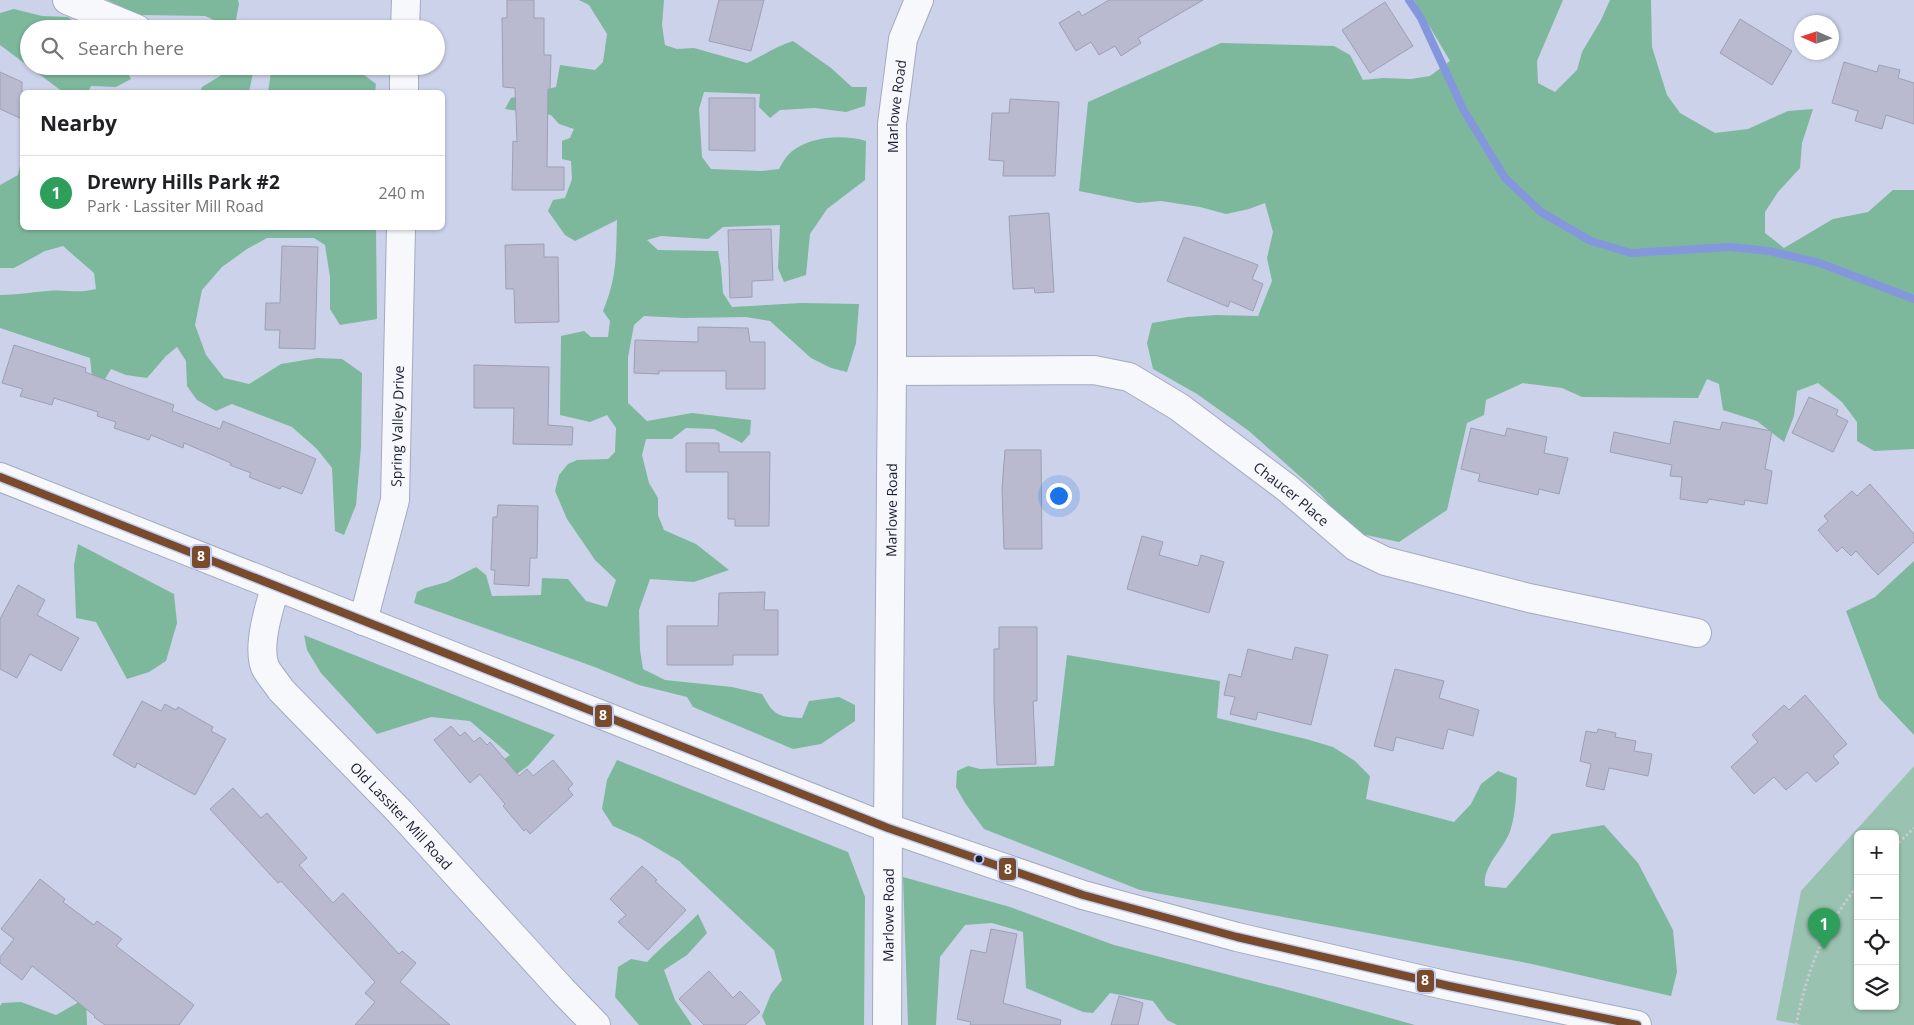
<!DOCTYPE html>
<meta charset="utf-8">
<style>
body{margin:0;font-family:"Open Sans",sans-serif;background:#f2f2f2;color:#202124}
.controls{position:absolute;right:15px;bottom:15px;display:grid;overflow:hidden;border-radius:8px;box-shadow:0 1px 4px #0004}
.controls button{width:45px;height:45px;display:grid;place-items:center;padding:0;border:0;border-bottom:1px solid #e0e0e0;background:#fff;color:#202124;font:25px sans-serif}
.compass{position:absolute;left:1794px;top:15px;width:45px;height:45px;border-radius:50%;background:#fff;box-shadow:0 1px 4px #0004;rotate:273deg}
.you{position:absolute;left:1058px;top:495px;width:18px;height:18px;margin:-12px;border:4px solid #fff;border-radius:50%;background:#1a73e8;box-shadow:0 0 0 8px #1a73e833}
.badge{display:grid;place-items:center;width:32px;height:32px;border-radius:50%;background:#1a73e8;color:#fff;font-size:16px;font-weight:700}
.pin{position:absolute;translate:-50% -41px;filter:drop-shadow(0 1px 2px #0008)}
.pin::after{content:'';position:absolute;top:26px;width:18px;height:15px;background:inherit;clip-path:polygon(0 0,100% 0,50% 100%)}
.list{margin:0;padding:0;list-style:none}
h2{display:flex;justify-content:space-between;align-items:center;height:65px;margin:0;padding:0 20px;font-size:21px}
h2 small{font-size:16px;font-weight:400;color:#757577}
.list li{display:grid;grid-template-columns:32px 1fr auto;gap:15px;align-items:center;box-sizing:border-box;height:75px;padding:0 20px;border-top:1px solid #e0e0e0}
.list b{display:block;font-size:19px;white-space:nowrap}
.list p{margin:0;font-size:16px;white-space:nowrap;color:#757577}
.list em{font-size:16px;font-style:normal;color:#757577}
.icon{flex:none;width:28px;height:28px;fill:none;stroke:currentColor;stroke-width:2;stroke-linecap:round;stroke-linejoin:round}
.map{position:relative;flex:none;width:1914px;height:1025px;overflow:hidden}
.search{position:absolute;background:#fff;box-shadow:0 1px 4px #0004;left:20px;top:20px;width:425px;height:55px;display:flex;align-items:center;gap:12px;box-sizing:border-box;padding:0 18px;border-radius:28px;color:#757577;font-size:19px}
.panel{position:absolute;background:#fff;box-shadow:0 1px 4px #0004;left:20px;top:90px;width:425px;height:140px;border-radius:8px}
.map>svg:first-child{display:block}
</style>
<div class="map">
<svg width="1914" height="1025" viewBox="0 0 1914 1025">
<rect width="100%" height="100%" fill="#cbd2ea"/>
<path fill="#99c2b0" fill-rule="evenodd" d="M 1914,766 L 1914,1025 L 1802,1025 L 1776,1020 L 1801,891 ZM 1858,834 L 1895,834 L 1895,1006 L 1858,1006 Z"/>
<path fill="#7db89c" d="M 107,0 L 238,0 L 239,4 L 234,29 L 205,16 L 139,15 Z
M 579,0 L 664,0 L 662,25 L 665,45 L 677,49 L 694,48 L 747,63 C 763,56 776,46 793,41 L 831,68 L 852,87 L 867,87 L 865,106 L 846,112 L 815,108 L 780,110 L 770,118 L 759,107 L 760,94 L 704,92 L 699,109 L 702,157 L 711,169 L 761,171 L 779,169 C 781,165 784,160 787,156 C 805,136 843,134 866,141 L 865,180 L 827,209 L 810,234 L 806,275 L 784,282 L 778,268 L 780,225 L 723,227 L 708,239 L 661,236 L 647,240 L 658,250 L 718,251 L 721,267 L 723,293 L 732,307 L 801,303 L 859,304 L 856,343 L 847,372 L 831,368 L 811,358 L 770,321 L 746,317 L 684,318 L 644,316 L 634,325 L 628,357 L 628,403 L 647,421 L 692,413 L 751,420 L 750,434 L 742,443 L 714,429 L 686,428 L 672,439 L 646,439 L 642,455 L 649,483 L 658,498 L 658,515 L 664,530 L 696,544 L 729,570 L 694,582 L 650,579 L 639,610 L 640,650 L 643,669 L 665,680 L 732,687 L 762,694 C 774,715 777,717 802,718 L 809,701 L 839,697 L 855,705 L 855,721 L 821,744 L 793,749 L 693,707 L 687,697 L 639,685 L 592,666 L 414,603 L 417,592 L 425,588 L 447,582 L 476,567 L 486,575 L 492,596 L 541,595 L 542,578 L 568,579 L 586,601 L 607,607 L 616,580 L 595,560 L 567,519 L 555,491 L 559,475 L 568,464 L 577,460 L 608,459 L 615,452 L 616,428 L 607,415 L 590,422 L 560,415 L 561,336 L 584,331 L 591,337 L 608,337 L 610,321 L 603,311 C 617,277 616,256 617,220 L 575,241 L 565,235 L 548,211 L 553,200 L 565,198 L 572,179 L 571,161 L 562,159 L 562,141 L 570,138 L 574,129 L 559,124 L 551,115 L 505,109 L 511,98 L 556,87 L 560,65 L 595,70 L 603,62 L 607,34 L 589,5 Z
M 1414,0 L 1563,0 L 1537,61 L 1538,83 L 1555,92 L 1577,70 L 1582,52 L 1601,20 L 1610,0 L 1651,0 L 1652,47 L 1667,95 L 1680,113 L 1715,133 L 1748,129 L 1788,111 L 1813,109 L 1802,143 L 1800,168 L 1778,192 L 1765,212 L 1765,233 L 1784,248 L 1833,219 L 1868,212 L 1893,190 L 1914,190 L 1914,449 L 1874,451 L 1857,441 L 1857,422 L 1842,402 L 1818,383 L 1797,391 L 1794,416 L 1784,442 L 1757,421 L 1723,410 L 1719,384 L 1707,379 L 1698,398 L 1582,397 L 1562,388 L 1523,383 L 1486,400 L 1484,415 L 1467,423 L 1447,510 L 1399,542 L 1352,532 L 1321,495 L 1249,431 L 1197,394 L 1153,369 L 1147,343 L 1152,323 L 1187,317 L 1216,315 L 1258,316 L 1272,281 L 1267,258 L 1273,232 L 1265,203 L 1249,209 L 1226,214 L 1200,207 L 1161,201 L 1138,203 L 1079,191 L 1088,102 L 1221,43 L 1334,46 L 1350,55 L 1363,80 L 1383,78 L 1411,79 L 1430,76 L 1450,61 Z
M 14,9 L 42,16 L 68,17 L 83,29 L 29,29 L 29,66 L 124,66 L 131,79 L 116,87 L 91,86 L 88,92 L 63,92 L 0,45 L 0,13 Z
M 272,66 L 301,66 L 359,71 L 376,84 L 375,92 L 268,92 Z
M 249,72 L 253,73 L 249,92 L 200,92 L 202,87 L 225,73 Z
M 22,157 L 22,228 L 376,228 L 377,319 L 340,325 L 330,309 L 330,277 L 325,245 L 314,238 L 267,238 L 247,249 L 222,267 L 202,290 L 195,325 L 206,355 L 224,378 L 249,384 L 281,364 L 317,358 L 342,359 L 362,373 L 361,447 L 356,505 L 344,535 L 335,531 L 332,468 L 317,449 L 292,427 L 232,404 L 216,411 L 197,400 L 187,386 L 186,361 L 177,347 L 166,356 L 147,378 L 126,375 L 111,369 L 94,397 L 90,358 L 0,328 L 0,295 C 17,295 32,292 48,291 C 66,289 78,294 96,289 L 94,273 L 63,246 L 45,251 L 14,268 L 0,268 L 0,185 L 18,175 Z
M 78,544 L 174,594 L 177,623 L 166,661 L 149,672 L 127,679 L 96,622 L 76,618 L 74,565 Z
M 1914,561 L 1914,735 L 1879,698 L 1846,611 L 1875,597 Z
M 304,635 L 555,735 L 529,765 L 494,791 L 486,772 L 510,755 L 470,721 L 431,717 L 377,734 L 321,673 L 307,650 Z
M 1067,655 L 1220,681 L 1217,718 L 1306,739 L 1333,747 L 1355,761 L 1370,776 L 1366,799 L 1454,822 L 1471,804 L 1481,784 L 1498,771 L 1517,778 C 1516,794 1516,812 1511,828 C 1506,848 1482,865 1485,886 L 1506,888 L 1552,834 L 1604,825 L 1638,863 L 1673,930 L 1677,972 L 1671,996 L 1532,964 L 1140,890 L 984,829 L 965,803 L 956,787 L 957,771 L 968,766 L 980,769 L 1054,766 Z
M 617,760 L 848,852 L 865,897 L 864,1025 L 766,1025 L 762,1016 L 771,994 L 782,980 L 774,950 L 679,861 L 640,838 L 613,826 L 602,809 L 607,780 Z
M 903,877 L 1010,907 L 1114,945 L 1315,997 L 1415,1025 L 1177,1025 L 1167,1020 L 1153,1001 L 1110,993 L 1093,1013 L 1083,1012 L 1026,988 L 1023,932 L 992,923 L 965,925 L 940,957 L 936,1025 L 908,1025 Z
M 698,914 L 707,933 L 687,955 L 664,970 L 675,1000 L 692,1025 L 639,1025 L 615,997 L 618,967 L 631,959 L 647,962 C 663,945 682,931 698,914 Z
M 86,998 L 87,1025 L 0,1025 L 0,1006 L 2,1003 L 21,1002 L 56,1015 Z"/>
<g fill="none" stroke-linecap="round" stroke-linejoin="round">
<path stroke="#8497dd" stroke-width="8" d="M 1409,0 L 1421,18 L 1463,109 L 1505,178 L 1541,212 L 1591,241 L 1631,253 L 1729,247 L 1769,251 L 1820,263 L 1914,299"/>
</g>
<path fill="#b9bacf" stroke="#9d9fb4" d="M 507,0 L 534,0 L 534,18 L 544,18 L 544,55 L 551,55 L 550,89 L 548,89 L 547,167 L 564,167 L 564,190 L 512,190 L 513,141 L 517,142 L 515,88 L 503,87 L 502,18 L 507,18 Z
M 719,0 L 764,0 L 751,51 L 709,41 Z
M 1109,0 L 1203,0 L 1138,38 L 1141,43 L 1121,56 L 1115,46 L 1099,55 L 1091,42 L 1076,51 L 1059,23 L 1079,11 L 1082,16 Z
M 1385,2 L 1413,46 L 1370,73 L 1342,30 Z
M 1740,19 L 1792,51 L 1772,85 L 1720,53 Z
M 1844,62 L 1877,72 L 1879,65 L 1900,70 L 1898,78 L 1914,83 L 1914,124 L 1886,115 L 1882,129 L 1855,121 L 1858,111 L 1832,103 Z
M 0,72 L 22,82 L 22,119 L 0,109 Z
M 709,98 L 755,98 L 755,151 L 709,150 Z
M 1010,99 L 1059,102 L 1055,176 L 1003,176 L 1004,161 L 989,160 L 992,113 L 1009,113 Z
M 1049,213 L 1054,292 L 1035,293 L 1034,288 L 1013,289 L 1009,216 Z
M 771,229 L 773,280 L 752,281 L 752,297 L 730,298 L 728,230 Z
M 1184,237 L 1258,265 L 1252,279 L 1263,284 L 1253,311 L 1230,301 L 1228,307 L 1167,281 Z
M 544,244 L 544,257 L 558,257 L 559,322 L 515,323 L 514,289 L 506,289 L 505,245 Z
M 282,246 L 318,247 L 315,349 L 279,348 L 280,330 L 265,330 L 266,303 L 280,303 Z
M 698,327 L 748,328 L 750,342 L 765,342 L 765,389 L 726,389 L 726,371 L 659,371 L 659,374 L 634,373 L 635,340 L 698,342 Z
M 14,345 L 86,368 L 85,372 L 174,405 L 172,411 L 220,429 L 223,421 L 316,459 L 302,494 L 282,486 L 280,489 L 249,477 L 251,473 L 230,465 L 231,463 L 184,443 L 183,448 L 151,435 L 149,440 L 114,428 L 116,422 L 97,416 L 98,412 L 54,398 L 52,405 L 20,396 L 23,389 L 2,383 Z
M 474,365 L 549,367 L 548,425 L 573,427 L 572,445 L 513,444 L 514,408 L 474,408 Z
M 1809,397 L 1838,410 L 1836,415 L 1848,421 L 1833,452 L 1792,433 Z
M 1674,421 L 1720,430 L 1722,422 L 1772,431 L 1765,469 L 1772,471 L 1767,504 L 1745,500 L 1744,505 L 1709,499 L 1707,503 L 1680,499 L 1682,477 L 1670,476 L 1672,465 L 1610,452 L 1614,432 L 1670,444 Z
M 1471,428 L 1505,436 L 1507,428 L 1547,437 L 1544,453 L 1568,458 L 1559,494 L 1539,489 L 1538,495 L 1478,481 L 1480,474 L 1461,469 Z
M 686,443 L 719,443 L 719,452 L 770,452 L 769,526 L 735,526 L 735,519 L 728,519 L 728,472 L 686,472 Z
M 1005,450 L 1041,450 L 1042,549 L 1004,549 L 1002,489 Z
M 1870,484 L 1914,534 L 1914,542 L 1878,575 L 1856,551 L 1851,556 L 1842,547 L 1837,552 L 1818,530 L 1828,521 L 1824,516 L 1852,491 L 1857,496 Z
M 498,505 L 538,506 L 537,558 L 530,558 L 529,586 L 494,584 L 495,570 L 491,570 L 493,517 L 497,517 Z
M 1142,536 L 1163,542 L 1159,555 L 1198,566 L 1201,555 L 1224,562 L 1209,613 L 1127,589 Z
M 18,585 L 45,600 L 37,615 L 79,638 L 61,671 L 30,654 L 17,678 L 0,669 L 0,619 Z
M 765,592 L 764,610 L 778,610 L 778,655 L 733,655 L 733,665 L 667,665 L 667,626 L 718,626 L 719,593 Z
M 999,627 L 1037,627 L 1037,701 L 1033,701 L 1036,764 L 997,765 L 994,701 L 994,649 L 999,649 Z
M 1295,647 L 1328,655 L 1311,725 L 1258,712 L 1256,720 L 1230,714 L 1235,697 L 1224,695 L 1229,674 L 1241,677 L 1248,649 L 1292,660 Z
M 1395,669 L 1444,681 L 1439,698 L 1479,710 L 1473,736 L 1448,729 L 1443,749 L 1396,737 L 1393,751 L 1374,746 Z
M 1805,695 L 1847,744 L 1833,756 L 1839,763 L 1816,782 L 1807,772 L 1786,790 L 1774,777 L 1754,794 L 1731,767 L 1758,742 L 1752,735 L 1784,705 L 1789,710 Z
M 142,701 L 161,711 L 165,704 L 176,710 L 178,707 L 213,727 L 211,731 L 226,739 L 195,795 L 137,763 L 135,768 L 113,755 Z
M 451,726 L 460,736 L 465,732 L 474,742 L 480,737 L 487,745 L 490,742 L 519,776 L 527,769 L 533,776 L 553,760 L 573,784 L 568,789 L 573,795 L 530,834 L 526,829 L 524,831 L 503,806 L 505,804 L 480,774 L 470,783 L 434,740 Z
M 1598,729 L 1616,733 L 1615,737 L 1636,741 L 1634,751 L 1652,754 L 1648,776 L 1609,768 L 1604,790 L 1586,786 L 1591,764 L 1580,761 L 1586,731 L 1597,733 Z
M 233,788 L 261,818 L 267,813 L 307,858 L 299,865 L 333,903 L 343,893 L 399,954 L 402,951 L 416,963 L 400,982 L 450,1025 L 355,1025 L 375,1002 L 365,993 L 375,982 L 281,881 L 278,883 L 210,809 Z
M 642,866 L 657,880 L 655,881 L 686,910 L 648,950 L 618,922 L 626,915 L 610,899 Z
M 40,879 L 65,899 L 63,902 L 94,925 L 97,921 L 122,939 L 116,946 L 194,1005 L 179,1025 L 105,1025 L 94,1017 L 95,1016 L 32,966 L 22,980 L 0,963 L 0,957 L 14,939 L 1,929 Z
M 991,929 L 1017,934 L 1003,1003 L 1061,1020 L 1060,1025 L 970,1025 L 971,1022 L 957,1019 L 971,950 L 986,953 Z
M 709,971 L 733,998 L 740,991 L 760,1012 L 745,1025 L 704,1025 L 679,999 Z
M 1119,996 L 1143,1003 L 1138,1025 L 1111,1025 Z"/>
<g fill="none" stroke-linecap="round" stroke-linejoin="round">
<defs>
<g id="street">
<path d="M 67,0 L 137,29"/>
<path d="M 405,29 L 406,0"/>
<path d="M 404,92 L 404,66"/>
<path id="s1" d="M 892,371 L 1094,370 L 1129,377 L 1179,407 L 1287,488 L 1356,547 L 1385,561 L 1529,598 L 1697,633"/>
<path id="s2" d="M 276,586 C 269,607 257,646 265,667 C 269,675 276,682 281,690 L 400,812 L 562,990 L 596,1025"/>
<path id="s3" d="M 363,621 L 395,500 L 401,228"/>
<path id="s4" d="M 887,1025 L 888,828"/>
</g>
<g id="secondary">
<path d="M 0,477 L 888,828 L 1083,895 L 1237,937 L 1449,986 L 1637,1025"/>
<path id="s5" d="M 888,828 L 892,371 L 892,124 L 903,39 L 919,0"/>
</g>
</defs>
<use href="#street" stroke="#a4aabf" stroke-width="30"/>
<use href="#secondary" stroke="#a4aabf" stroke-width="30"/>
<path stroke="#c8cbd2" stroke-width="3" stroke-dasharray="2.5 2.5" stroke-linecap="butt" d="M 1895,846 L 1914,828
M 1796,1025 C 1808,968 1822,931 1858,885"/>
<use href="#street" stroke="#f7f8fc" stroke-width="28"/>
<use href="#secondary" stroke="#f7f8fc" stroke-width="28"/>
<defs>
<path id="bus-1" d="M 0,477 L 888,828 L 1083,895 L 1237,937 L 1449,986 L 1637,1025"/>
</defs>
<use href="#bus-1" stroke="#beccf7" stroke-width="11"/>
<use href="#bus-1" stroke="#7a4b2a" stroke-width="8"/>
</g>
<circle fill="#191f32" stroke="#beccf7" stroke-width="2" cx="979" cy="859" r="4.5"/>
<g text-anchor="middle" dominant-baseline="central" stroke-width="4" stroke-linejoin="round" paint-order="stroke">
<g font-size="14" fill="#191f32" stroke="#beccf7">
<text stroke="none"><textPath href="#s5" startOffset="722">Marlowe Road</textPath></text>
<text stroke="none"><textPath href="#s3" startOffset="199">Spring Valley Drive</textPath></text>
<text stroke="none"><textPath href="#s1" startOffset="438">Chaucer Place</textPath></text>
<text stroke="none"><textPath href="#s5" startOffset="318">Marlowe Road</textPath></text>
<text stroke="none"><textPath href="#s2" startOffset="285">Old Lassiter Mill Road</textPath></text>
<text stroke="none"><textPath href="#s4" startOffset="110">Marlowe Road</textPath></text>
</g>
</g>
<g stroke="#beccf7" stroke-width="2">
<rect x="191" y="545" width="20" height="24" rx="5" fill="#7a4b2a"/>
<rect x="594" y="704" width="19" height="24" rx="5" fill="#7a4b2a"/>
<rect x="998" y="857" width="19" height="24" rx="5" fill="#7a4b2a"/>
<rect x="1416" y="969" width="19" height="24" rx="5" fill="#7a4b2a"/>
</g>
<g font-size="14" text-anchor="middle" font-weight="bold" fill="#fff">
<text x="201" y="561">8</text>
<text x="603" y="720">8</text>
<text x="1008" y="874">8</text>
<text x="1425" y="985">8</text>
</g>
</svg>
<div class="controls">
<button>+</button>
<button>−</button>
<button><svg class="icon" aria-label="locate" viewBox="0 0 24 24"><circle cx="12" cy="12" r="6"/><path d="M12 2v4M12 18v4M2 12h4M18 12h4"/></svg></button>
<button><svg class="icon" aria-label="layers" viewBox="0 0 24 24"><path d="M12 4l9 5-9 5-9-5zM3 14l9 5 9-5"/></svg></button>
</div>
<svg class="compass" viewBox="-18 -18 36 36"><path d="M0-13l5 13h-10z" fill="#e53935"/><path d="M0 13l5-13h-10z" fill="#757577"/></svg>
<div class="you"></div>
<div class="pin badge" style="left:1824px;top:949px;background:#2e9e5b">1</div>
<div class="search"><svg class="icon" aria-label="search" viewBox="0 0 24 24"><circle cx="10" cy="10" r="6"/><path d="M15 15l6 6"/></svg>Search here</div>
<section class="panel">
<h2>Nearby<small></small></h2>
<ul class="list">
<li><span class="badge" style="background:#2e9e5b">1</span><div><b>Drewry Hills Park #2</b><p>Park · Lassiter Mill Road</p></div><em>240 m</em></li>
</ul>
</section>
</div>
